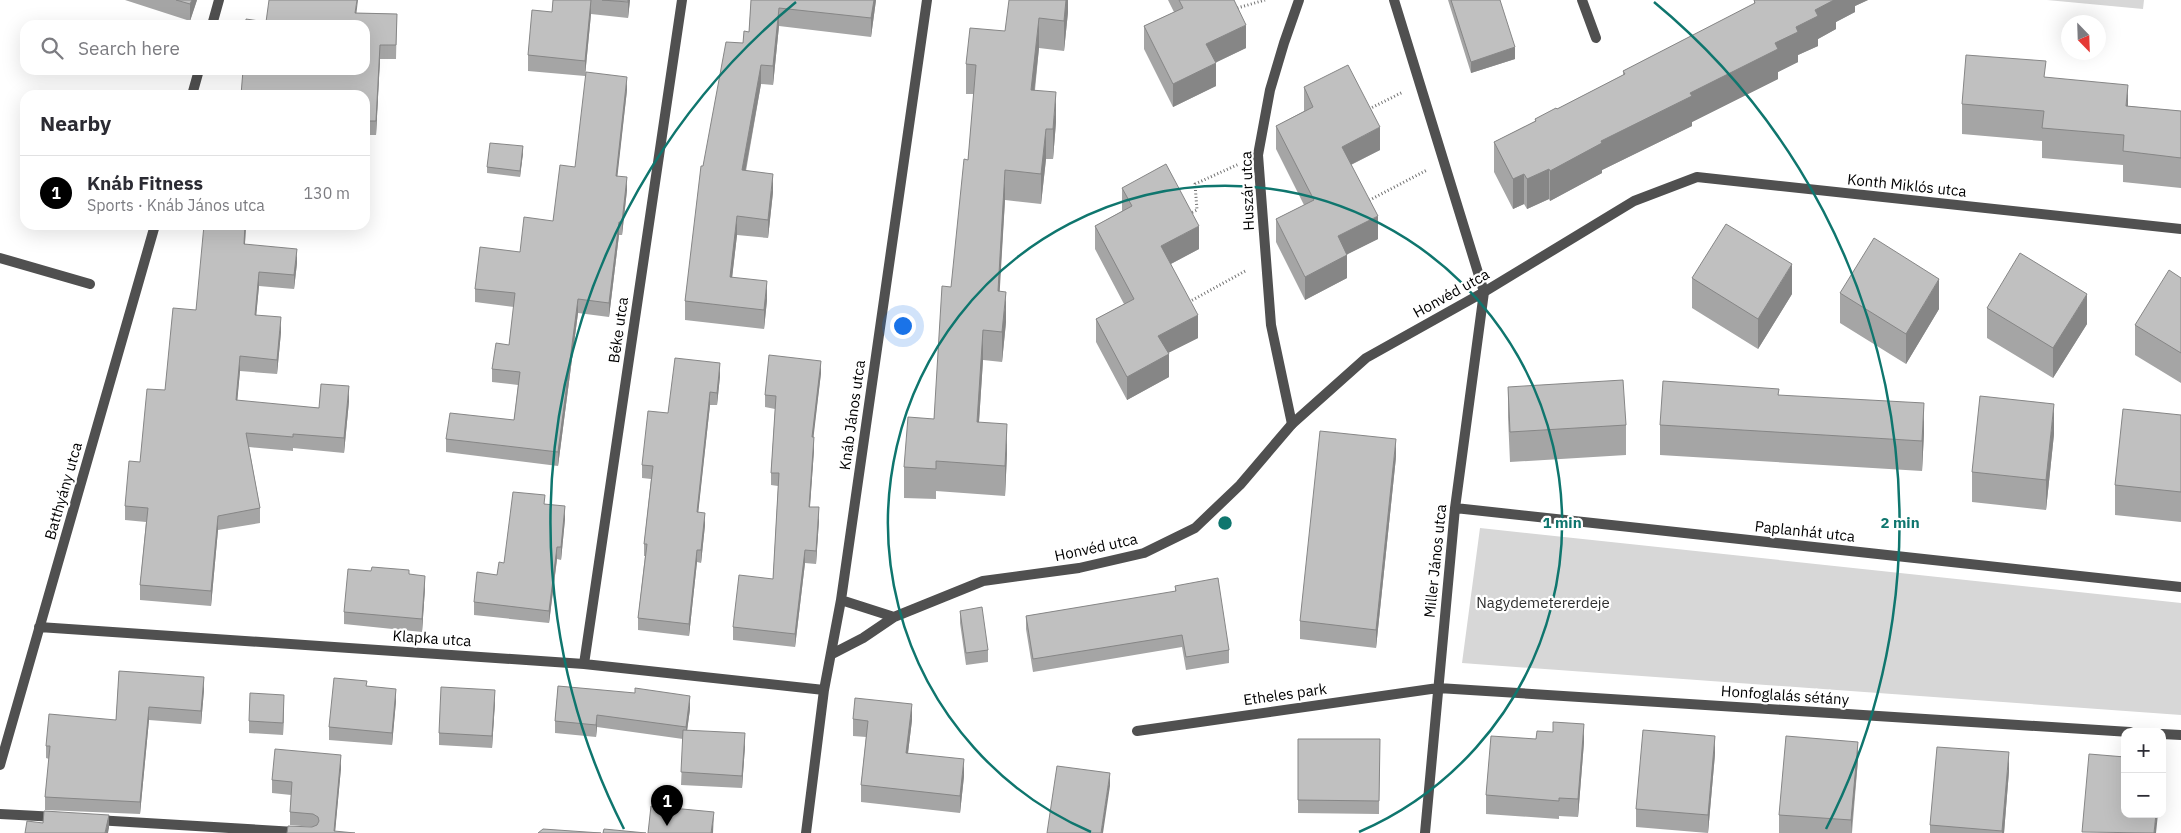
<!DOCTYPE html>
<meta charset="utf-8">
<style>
body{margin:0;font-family:"IBM Plex Sans",sans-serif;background:#f2f2f3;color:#2b2b33}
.controls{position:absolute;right:15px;bottom:15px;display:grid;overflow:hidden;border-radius:10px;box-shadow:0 5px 20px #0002}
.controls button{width:45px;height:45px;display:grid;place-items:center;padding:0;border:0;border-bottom:1px solid #e1e1e2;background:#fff;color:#2b2b33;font:25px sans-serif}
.compass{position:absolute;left:2061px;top:15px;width:45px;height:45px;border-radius:50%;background:#fff;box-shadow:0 5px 20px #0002;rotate:157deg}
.you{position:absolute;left:902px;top:325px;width:18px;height:18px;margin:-12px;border:4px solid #fff;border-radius:50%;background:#1a73e8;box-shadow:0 0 0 8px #1a73e833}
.badge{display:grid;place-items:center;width:32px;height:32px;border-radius:50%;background:#000;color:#fff;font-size:16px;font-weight:700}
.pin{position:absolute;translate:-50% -41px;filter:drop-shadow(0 1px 2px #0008)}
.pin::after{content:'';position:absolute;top:26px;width:18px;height:15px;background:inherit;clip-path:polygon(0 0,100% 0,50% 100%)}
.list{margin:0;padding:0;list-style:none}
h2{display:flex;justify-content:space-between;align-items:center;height:65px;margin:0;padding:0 20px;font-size:21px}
h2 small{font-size:16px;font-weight:400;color:#7c7c81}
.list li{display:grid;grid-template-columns:32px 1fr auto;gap:15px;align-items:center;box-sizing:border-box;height:75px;padding:0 20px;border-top:1px solid #e1e1e2}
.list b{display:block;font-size:19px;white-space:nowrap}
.list p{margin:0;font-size:16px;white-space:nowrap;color:#7c7c81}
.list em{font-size:16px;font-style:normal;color:#7c7c81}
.icon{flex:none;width:28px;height:28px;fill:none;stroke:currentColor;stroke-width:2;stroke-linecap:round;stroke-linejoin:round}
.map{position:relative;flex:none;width:2181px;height:833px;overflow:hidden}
.search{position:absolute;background:#fff;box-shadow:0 5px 20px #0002;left:20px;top:20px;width:350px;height:55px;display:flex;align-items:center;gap:12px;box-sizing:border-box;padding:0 18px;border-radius:15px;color:#7c7c81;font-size:19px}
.panel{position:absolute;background:#fff;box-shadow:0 5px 20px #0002;left:20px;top:90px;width:350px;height:140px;border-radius:15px}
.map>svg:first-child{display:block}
</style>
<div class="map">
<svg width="2181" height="833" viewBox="0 0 2181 833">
<rect width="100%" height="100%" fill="#fff"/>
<path fill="#d7d7d7" d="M 2047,0 L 2144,0 L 2143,9 Z
M 1480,528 L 2181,603 L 2181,715 L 1462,663 Z"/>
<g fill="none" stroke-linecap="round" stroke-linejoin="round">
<path stroke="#727272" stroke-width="3" stroke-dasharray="1 2.5" stroke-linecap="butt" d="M 1234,9 L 1265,0
M 1369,109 L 1403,92
M 1366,202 L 1427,170
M 1189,214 L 1197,210 L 1195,184 L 1239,164
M 1189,302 L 1247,270"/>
<path stroke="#505050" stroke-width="10" d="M 0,258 L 90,284
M 1292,424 L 1271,325 L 1258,155 L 1270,90 L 1284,43 L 1299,0
M 0,814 L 57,817
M 96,820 L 312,833"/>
<path stroke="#505050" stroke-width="10" d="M 1394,0 L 1484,292 L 1455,508 L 1425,833
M 1582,0 L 1596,38
M 212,25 L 219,0
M 192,95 L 199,70
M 1455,508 L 2181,587
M 841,600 L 894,617
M 39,627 L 584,664 L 824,690
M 832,654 L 863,638 L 894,617 L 983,581 L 1079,568 L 1144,553 L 1195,528 L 1240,485 L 1292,424 L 1366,358 L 1484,292 L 1634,201 L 1697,177 L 2181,229
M 584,664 L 682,0
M 1137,731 L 1438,688 L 2130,732
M 2162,734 L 2181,735
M 0,765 L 155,225
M 806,833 L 824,690 L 841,600 L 927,0"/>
</g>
<path fill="#a5a5a5" d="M 125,0 L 197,0 L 190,21 Z
M 553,0 L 630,0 L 628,18 L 591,14 L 585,76 L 528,71 L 528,55 L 552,12 Z
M 751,0 L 876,0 L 871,37 L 779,26 L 773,85 L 761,84 L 746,171 L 773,192 L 768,238 L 737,235 L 732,277 L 767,300 L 764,329 L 685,320 L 685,301 L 703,166 L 743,43 L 749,32 Z
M 1068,0 L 1068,12 L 1064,51 L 1039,48 L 1035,90 L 1056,122 L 1053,159 L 1046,159 L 1041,204 L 1005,200 L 999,292 L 1006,322 L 1002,362 L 983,360 L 979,422 L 1007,454 L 1005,496 L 936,491 L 936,499 L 904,498 L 904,467 L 934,419 L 968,160 L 974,94 L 966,94 L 966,64 L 1005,31 Z
M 1168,0 L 1234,0 L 1246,48 L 1215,63 L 1216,86 L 1173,107 L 1144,49 L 1144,26 L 1174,12 Z
M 1448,0 L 1500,0 L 1515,59 L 1471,73 Z
M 1754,0 L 1868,0 L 1855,6 L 1855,12 L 1836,22 L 1836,29 L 1818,39 L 1818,46 L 1798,55 L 1798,62 L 1778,72 L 1778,79 L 1692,122 L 1692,126 L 1602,170 L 1602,173 L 1550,201 L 1549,199 L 1527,209 L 1524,204 L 1513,209 L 1494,172 L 1494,142 L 1535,121 L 1535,119 L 1557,109 L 1623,75 L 1623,71 L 1754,4 Z
M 357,13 L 397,14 L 396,59 L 380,59 L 376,135 L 365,135 L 365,95 L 266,22 Z
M 2046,77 L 2128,106 L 2181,111 L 2181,188 L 2123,182 L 2123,165 L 2042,158 L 2042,141 L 1962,134 L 1962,104 Z
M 1304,87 L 1380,150 L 1351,165 L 1378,239 L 1347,254 L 1347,278 L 1305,300 L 1276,242 L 1276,219 L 1304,205 L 1276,149 L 1276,126 L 1304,111 Z
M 627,90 L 617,176 L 627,190 L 622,235 L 619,235 L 609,317 L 578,313 L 558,466 L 446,452 L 446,439 L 514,420 L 518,385 L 492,382 L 492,369 L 509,345 L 514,307 L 475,302 L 475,289 L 520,252 L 553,221 L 575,167 Z
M 523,153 L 520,177 L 487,173 L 487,167 Z
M 1122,188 L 1199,249 L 1171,264 L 1198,338 L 1168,353 L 1169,377 L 1127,400 L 1096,342 L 1096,319 L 1124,304 L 1095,249 L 1095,226 L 1122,211 Z
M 218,225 L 246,225 L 245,244 L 297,263 L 294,289 L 259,286 L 256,315 L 281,332 L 277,374 L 240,371 L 237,401 L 319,408 L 349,401 L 344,453 L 293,448 L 293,451 L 249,447 L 260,508 L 260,523 L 218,530 L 211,606 L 140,600 L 140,585 L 146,522 L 125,520 L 125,506 L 165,390 L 196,310 Z
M 1692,278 L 1792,294 L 1758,349 L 1692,308 Z
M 2181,278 L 2181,383 L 2135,355 L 2135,325 Z
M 1840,293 L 1939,309 L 1906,364 L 1840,323 Z
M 1987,308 L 2087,324 L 2053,378 L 1987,338 Z
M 821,373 L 813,437 L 814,450 L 810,507 L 819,520 L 816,564 L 805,563 L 795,647 L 733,640 L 733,627 L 773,579 L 778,486 L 771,485 L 771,473 L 775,409 L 765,407 L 765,395 Z
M 720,376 L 717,405 L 710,405 L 698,512 L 705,525 L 701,563 L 697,562 L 689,636 L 638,630 L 638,618 L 645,556 L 644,556 L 644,544 L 651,479 L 642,478 L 642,465 L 668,413 Z
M 1508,387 L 1626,425 L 1626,455 L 1510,462 L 1508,417 Z
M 1779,396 L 1924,433 L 1922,471 L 1660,455 L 1660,425 Z
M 2181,415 L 2181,522 L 2115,515 L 2115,485 Z
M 2054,434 L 2046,510 L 1972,502 L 1972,472 Z
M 1396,457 L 1376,648 L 1300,639 L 1300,621 Z
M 545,504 L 565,519 L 561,560 L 557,559 L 549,623 L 474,615 L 474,602 L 497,575 Z
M 409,574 L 425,588 L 422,632 L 344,624 L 344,612 Z
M 1175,586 L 1229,650 L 1229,663 L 1186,670 L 1182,647 L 1033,672 L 1026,629 L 1026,616 L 1175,592 Z
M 960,611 L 988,650 L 988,662 L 966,665 L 960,623 Z
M 119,671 L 204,690 L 201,724 L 149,720 L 140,814 L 45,810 L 45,797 L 49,759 L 46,758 L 46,746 L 116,720 Z
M 367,686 L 396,701 L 392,745 L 329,740 L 329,727 Z
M 558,686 L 690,709 L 687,730 L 745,746 L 742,788 L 681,785 L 683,739 L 597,727 L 596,737 L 555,733 L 555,721 Z
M 495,702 L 492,748 L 439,745 L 439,733 Z
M 284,708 L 283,735 L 249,733 L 249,721 Z
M 853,719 L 912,720 L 908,753 L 964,776 L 960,813 L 861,802 L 861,785 L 866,737 L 853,736 Z
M 1298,739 L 1380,739 L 1379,814 L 1298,813 Z
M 1584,742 L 1578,817 L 1559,816 L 1559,819 L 1486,814 L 1486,795 Z
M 1715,754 L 1708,833 L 1636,827 L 1636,809 Z
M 1858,760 L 1852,833 L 1779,833 L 1779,815 Z
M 341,768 L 335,831 L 287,833 L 313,827 L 290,825 L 290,812 L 291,795 L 272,793 L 272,780 Z
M 2009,771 L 2004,833 L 1930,833 L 1930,825 Z"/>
<path fill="#868686" d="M 192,0 L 197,0 L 190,21 L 190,4 Z
M 357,0 L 358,0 L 355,25 L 355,13 Z
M 591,0 L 591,14 L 585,76 L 585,61 Z
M 628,0 L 630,0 L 628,18 Z
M 874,0 L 876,0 L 871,37 L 871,18 Z
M 1066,0 L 1068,0 L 1068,12 L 1064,51 L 1064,21 Z
M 1833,0 L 1868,0 L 1855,6 L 1855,12 L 1836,22 L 1836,29 L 1818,39 L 1818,46 L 1798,55 L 1798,62 L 1778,72 L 1778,79 L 1692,122 L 1692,126 L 1602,170 L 1602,173 L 1550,201 L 1550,171 L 1601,141 L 1690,93 L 1775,43 L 1815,10 Z
M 779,8 L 779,26 L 773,85 L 773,66 Z
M 1039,18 L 1039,48 L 1031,120 L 1031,90 Z
M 1246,25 L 1246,48 L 1206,67 L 1206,44 Z
M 380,45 L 380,59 L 376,135 L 376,121 Z
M 1515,47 L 1515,59 L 1471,73 L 1471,62 Z
M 1216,63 L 1216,86 L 1173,107 L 1173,84 Z
M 761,65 L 761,84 L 742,189 L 742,170 Z
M 627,77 L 627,90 L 616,189 L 616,176 Z
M 2128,85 L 2128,115 L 2126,106 Z
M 1056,92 L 1056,122 L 1053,159 L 1053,129 Z
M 1380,127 L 1380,150 L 1342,169 L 1342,147 Z
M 1046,129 L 1046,159 L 1041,204 L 1041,174 Z
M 523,146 L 523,153 L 520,177 L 520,171 Z
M 1549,169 L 1549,199 L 1527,209 L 1527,179 Z
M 1005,170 L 1005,200 L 998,321 L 998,291 Z
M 773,174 L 773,192 L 768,238 L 768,220 Z
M 1524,174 L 1524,204 L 1513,209 L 1513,179 Z
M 627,177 L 627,190 L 622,235 L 622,222 Z
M 737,216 L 737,235 L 730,296 L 730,277 Z
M 1378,216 L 1378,239 L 1338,259 L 1338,236 Z
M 619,222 L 619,235 L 609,317 L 609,303 Z
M 245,225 L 246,225 L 244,259 L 244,244 Z
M 1199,226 L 1199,249 L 1161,269 L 1161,246 Z
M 297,249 L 297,263 L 294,289 L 294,275 Z
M 1347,255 L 1347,278 L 1305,300 L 1305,277 Z
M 1792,264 L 1792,294 L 1758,349 L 1758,319 Z
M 259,272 L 259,286 L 255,329 L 255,315 Z
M 1939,279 L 1939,309 L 1906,364 L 1906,334 Z
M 767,281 L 767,300 L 764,329 L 764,310 Z
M 1006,292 L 1006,322 L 1002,362 L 1002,332 Z
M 2087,294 L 2087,324 L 2053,378 L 2053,348 Z
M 578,299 L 578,313 L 558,466 L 558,452 Z
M 1198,315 L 1198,338 L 1158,358 L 1158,336 Z
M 281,317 L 281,332 L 277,374 L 277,360 Z
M 983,330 L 983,360 L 977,452 L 977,422 Z
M 1169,354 L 1169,377 L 1127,400 L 1127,377 Z
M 240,356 L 240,371 L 236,415 L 236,400 Z
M 821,361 L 821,373 L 812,450 L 812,437 Z
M 720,363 L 720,376 L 717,405 L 717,393 Z
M 349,386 L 349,401 L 344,453 L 344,438 Z
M 710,392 L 710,405 L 697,524 L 697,512 Z
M 1924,403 L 1924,433 L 1922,471 L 1922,441 Z
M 2054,404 L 2054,434 L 2046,510 L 2046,480 Z
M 1007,424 L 1007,454 L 1005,496 L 1005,466 Z
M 814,437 L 814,450 L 809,519 L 809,507 Z
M 1396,439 L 1396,457 L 1376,648 L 1376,630 Z
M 565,506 L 565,519 L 561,560 L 561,547 Z
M 819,507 L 819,520 L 816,564 L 816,551 Z
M 705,513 L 705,525 L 701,563 L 701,550 Z
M 218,516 L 218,530 L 211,606 L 211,591 Z
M 557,547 L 557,559 L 549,623 L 549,611 Z
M 697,550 L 697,562 L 689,636 L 689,624 Z
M 805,550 L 805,563 L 795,647 L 795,634 Z
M 425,576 L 425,588 L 422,632 L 422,619 Z
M 204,677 L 204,690 L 201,724 L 201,711 Z
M 396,689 L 396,701 L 392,745 L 392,733 Z
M 495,690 L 495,702 L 492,748 L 492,736 Z
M 284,695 L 284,708 L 283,735 L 283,723 Z
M 690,696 L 690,709 L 686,739 L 686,727 Z
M 912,704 L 912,720 L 906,769 L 906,753 Z
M 149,707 L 149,720 L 140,814 L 140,802 Z
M 597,715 L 597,727 L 596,737 L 596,725 Z
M 1584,724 L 1584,742 L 1578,817 L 1578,799 Z
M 745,733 L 745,746 L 742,788 L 742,776 Z
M 1715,736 L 1715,754 L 1708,833 L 1708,815 Z
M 1858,742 L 1858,760 L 1851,833 L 1851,820 Z
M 2009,752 L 2009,771 L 2004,833 L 2002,833 Z
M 341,755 L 341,768 L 335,833 L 334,833 Z
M 964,759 L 964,776 L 960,813 L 960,796 Z
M 1110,773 L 1110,786 L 1103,833 L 1101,833 Z
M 714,812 L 713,833 L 711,833 Z
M 2156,814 L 2158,814 L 2156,833 L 2154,833 Z
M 109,815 L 109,828 L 108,833 L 105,833 Z"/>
<path fill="#c0c0c0" stroke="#868686" d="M 176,0 L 192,0 L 190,4 Z
M 269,0 L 357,0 L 355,13 L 397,14 L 396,45 L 380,45 L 376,121 L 365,121 L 365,95 L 241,95 L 243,70 L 365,70 L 365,25 L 246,25 L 246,19 L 266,22 Z
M 553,0 L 591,0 L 585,61 L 528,55 L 532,10 L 552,12 Z
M 602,0 L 628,0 L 628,2 Z
M 751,0 L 874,0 L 871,18 L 779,8 L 773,66 L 761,65 L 742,170 L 773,174 L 768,220 L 737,216 L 730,277 L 767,281 L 764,310 L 685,301 L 701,166 L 703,166 L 726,42 L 743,43 L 744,31 L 749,32 Z
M 1009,0 L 1066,0 L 1064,21 L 1039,18 L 1031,90 L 1056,92 L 1053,129 L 1046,129 L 1041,174 L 1005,170 L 998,291 L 1006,292 L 1002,332 L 983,330 L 977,422 L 1007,424 L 1005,466 L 936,461 L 936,469 L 904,467 L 908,417 L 934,419 L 942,286 L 951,287 L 964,159 L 968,160 L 976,65 L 966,64 L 970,28 L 1005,31 Z
M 1179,0 L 1234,0 L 1246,25 L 1206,44 L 1216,63 L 1173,84 L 1144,26 L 1183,8 Z
M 1451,0 L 1500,0 L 1515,47 L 1471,62 Z
M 1754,0 L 1834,0 L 1815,10 L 1818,16 L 1796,27 L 1798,32 L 1775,43 L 1778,49 L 1690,93 L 1692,96 L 1601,141 L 1602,143 L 1550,171 L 1549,169 L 1527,179 L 1524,174 L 1513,179 L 1494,142 L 1536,121 L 1535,119 L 1556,108 L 1557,109 L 1625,74 L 1623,71 L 1755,3 Z
M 1966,55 L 2046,61 L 2044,77 L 2128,85 L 2126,106 L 2181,111 L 2181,158 L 2123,151 L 2124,135 L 2042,128 L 2044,111 L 1962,104 Z
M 1348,65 L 1380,127 L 1342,147 L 1378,216 L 1338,236 L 1347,255 L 1305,277 L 1276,219 L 1314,200 L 1276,126 L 1313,107 L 1304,87 Z
M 586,72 L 627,77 L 616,176 L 627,177 L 622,222 L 619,222 L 609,303 L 578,299 L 558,452 L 446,439 L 450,413 L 514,420 L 520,372 L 492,369 L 496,343 L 509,345 L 515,293 L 475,289 L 480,247 L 520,252 L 524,217 L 553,221 L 560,165 L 575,167 Z
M 490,143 L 523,146 L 520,171 L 487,167 Z
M 1166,164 L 1199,226 L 1161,246 L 1198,315 L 1158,336 L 1169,354 L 1127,377 L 1096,319 L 1134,299 L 1095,226 L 1132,206 L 1122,188 Z
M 1726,224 L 1792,264 L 1758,319 L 1692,278 Z
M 204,225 L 218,226 L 218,225 L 245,225 L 244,244 L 297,249 L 294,275 L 259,272 L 255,315 L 281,317 L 277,360 L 240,356 L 236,400 L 319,408 L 321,384 L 349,386 L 344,438 L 293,434 L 293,437 L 246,433 L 260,508 L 218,516 L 211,591 L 140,585 L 148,508 L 125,506 L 129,461 L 140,462 L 147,389 L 165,390 L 173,308 L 196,310 Z
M 1874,238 L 1939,279 L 1906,334 L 1840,293 Z
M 2020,253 L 2087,294 L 2053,348 L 1987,308 Z
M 2169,270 L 2181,278 L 2181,353 L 2135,325 Z
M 769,355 L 821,361 L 812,437 L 814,437 L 809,507 L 819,507 L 816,551 L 805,550 L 795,634 L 733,627 L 739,575 L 773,579 L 779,473 L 771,473 L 776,396 L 765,395 Z
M 675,358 L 720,363 L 717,393 L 710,392 L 697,512 L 705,513 L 701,550 L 697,550 L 689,624 L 638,618 L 647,544 L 644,544 L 653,466 L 642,465 L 648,411 L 668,413 Z
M 1623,380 L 1626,425 L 1510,432 L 1508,387 Z
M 1663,381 L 1779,389 L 1778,395 L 1924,403 L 1922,441 L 1660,425 Z
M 1980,396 L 2054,404 L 2046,480 L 1972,472 Z
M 2123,409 L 2181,415 L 2181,492 L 2115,485 Z
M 1320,431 L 1396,439 L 1376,630 L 1300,621 Z
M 513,492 L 545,495 L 544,504 L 565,506 L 561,547 L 557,547 L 549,611 L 474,602 L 477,572 L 497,575 L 499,562 L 504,563 Z
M 372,567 L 409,570 L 409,574 L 425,576 L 422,619 L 344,612 L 348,569 L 371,571 Z
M 1218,578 L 1229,650 L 1186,657 L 1182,635 L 1033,659 L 1026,616 L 1176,591 L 1175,586 Z
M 982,607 L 988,650 L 966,653 L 960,611 Z
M 119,671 L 204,677 L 201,711 L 149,707 L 140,802 L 45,797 L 50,746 L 46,746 L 49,714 L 116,720 Z
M 334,678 L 367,681 L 366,686 L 396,689 L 392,733 L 329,727 Z
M 558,686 L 635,693 L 635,688 L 690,696 L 686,727 L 597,715 L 596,725 L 555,721 Z
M 441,687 L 495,690 L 492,736 L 439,733 Z
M 250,693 L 284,695 L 283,723 L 249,721 Z
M 855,698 L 912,704 L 906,753 L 964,759 L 960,796 L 861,785 L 868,721 L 853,719 Z
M 1553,722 L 1584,724 L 1578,799 L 1559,798 L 1559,801 L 1486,795 L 1491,736 L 1536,739 L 1537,731 L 1553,732 Z
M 683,730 L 745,733 L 742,776 L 681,772 Z
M 1643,730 L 1715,736 L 1708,815 L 1636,809 Z
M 1786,736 L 1858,742 L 1851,820 L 1779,815 Z
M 1298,739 L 1380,739 L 1379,801 L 1298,800 Z
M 1937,747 L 2009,752 L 2002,831 L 1930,825 Z
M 275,749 L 341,755 L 334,831 L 355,833 L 287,833 L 288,826 L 312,827 L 317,825 L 319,821 L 318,817 L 313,814 L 290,812 L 292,782 L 272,780 Z
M 2089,754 L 2125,757 L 2125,814 L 2156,814 L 2154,833 L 2082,832 Z
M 1057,766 L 1110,773 L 1101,833 L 1047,833 Z
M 651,806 L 714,812 L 711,833 L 648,833 Z
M 44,811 L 109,815 L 105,833 L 25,833 L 27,821 L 43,823 Z
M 543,829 L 601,833 L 538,833 Z
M 604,829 L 646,833 L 603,833 Z"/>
<g fill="none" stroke="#0f766e" stroke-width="2.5">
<path d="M1091 832A337 337 0 1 1 1359 832"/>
<path d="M624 829A675 675 0 0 1 796 2M1654 2A675 675 0 0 1 1826 829"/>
</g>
<g text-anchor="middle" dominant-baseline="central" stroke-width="4.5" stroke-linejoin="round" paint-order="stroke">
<g font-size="15" fill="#000" stroke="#fff">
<text transform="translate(1907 185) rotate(6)">Konth Miklós utca</text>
<text transform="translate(1247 191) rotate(-92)">Huszár utca</text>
<text transform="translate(1451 293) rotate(-29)">Honvéd utca</text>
<text transform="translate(618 330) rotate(-82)">Béke utca</text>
<text transform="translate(852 415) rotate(-82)">Knáb János utca</text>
<text transform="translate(63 491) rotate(-74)">Batthyány utca</text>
<text transform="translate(1805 531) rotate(6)">Paplanhát utca</text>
<text transform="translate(1096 547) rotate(-12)">Honvéd utca</text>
<text transform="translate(1435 561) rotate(-84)">Miller János utca</text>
<text transform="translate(432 638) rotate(4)">Klapka utca</text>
<text transform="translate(1285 694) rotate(-8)">Etheles park</text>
<text transform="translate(1785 695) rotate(4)">Honfoglalás sétány</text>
</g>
<g font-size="15" fill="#2e2e2e" stroke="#fff">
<text x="1543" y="602">Nagydemetererdeje</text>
</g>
</g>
<circle cx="1225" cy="523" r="8" fill="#0f766e" stroke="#fff" stroke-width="2.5"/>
<g font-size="15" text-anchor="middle" font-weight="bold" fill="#0f766e" stroke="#fff" stroke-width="4.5" stroke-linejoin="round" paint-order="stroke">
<text x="1562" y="528">1 min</text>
<text x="1900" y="528">2 min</text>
</g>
</svg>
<div class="controls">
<button>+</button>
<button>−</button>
</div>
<svg class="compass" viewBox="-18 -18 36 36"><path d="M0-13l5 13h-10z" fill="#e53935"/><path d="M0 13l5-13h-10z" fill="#7c7c81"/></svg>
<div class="you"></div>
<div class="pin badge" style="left:667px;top:826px">1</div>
<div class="search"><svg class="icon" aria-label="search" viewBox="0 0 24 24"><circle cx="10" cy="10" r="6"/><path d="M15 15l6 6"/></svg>Search here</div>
<section class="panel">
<h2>Nearby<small></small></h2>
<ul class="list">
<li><span class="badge">1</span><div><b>Knáb Fitness</b><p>Sports · Knáb János utca</p></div><em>130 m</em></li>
</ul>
</section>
</div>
